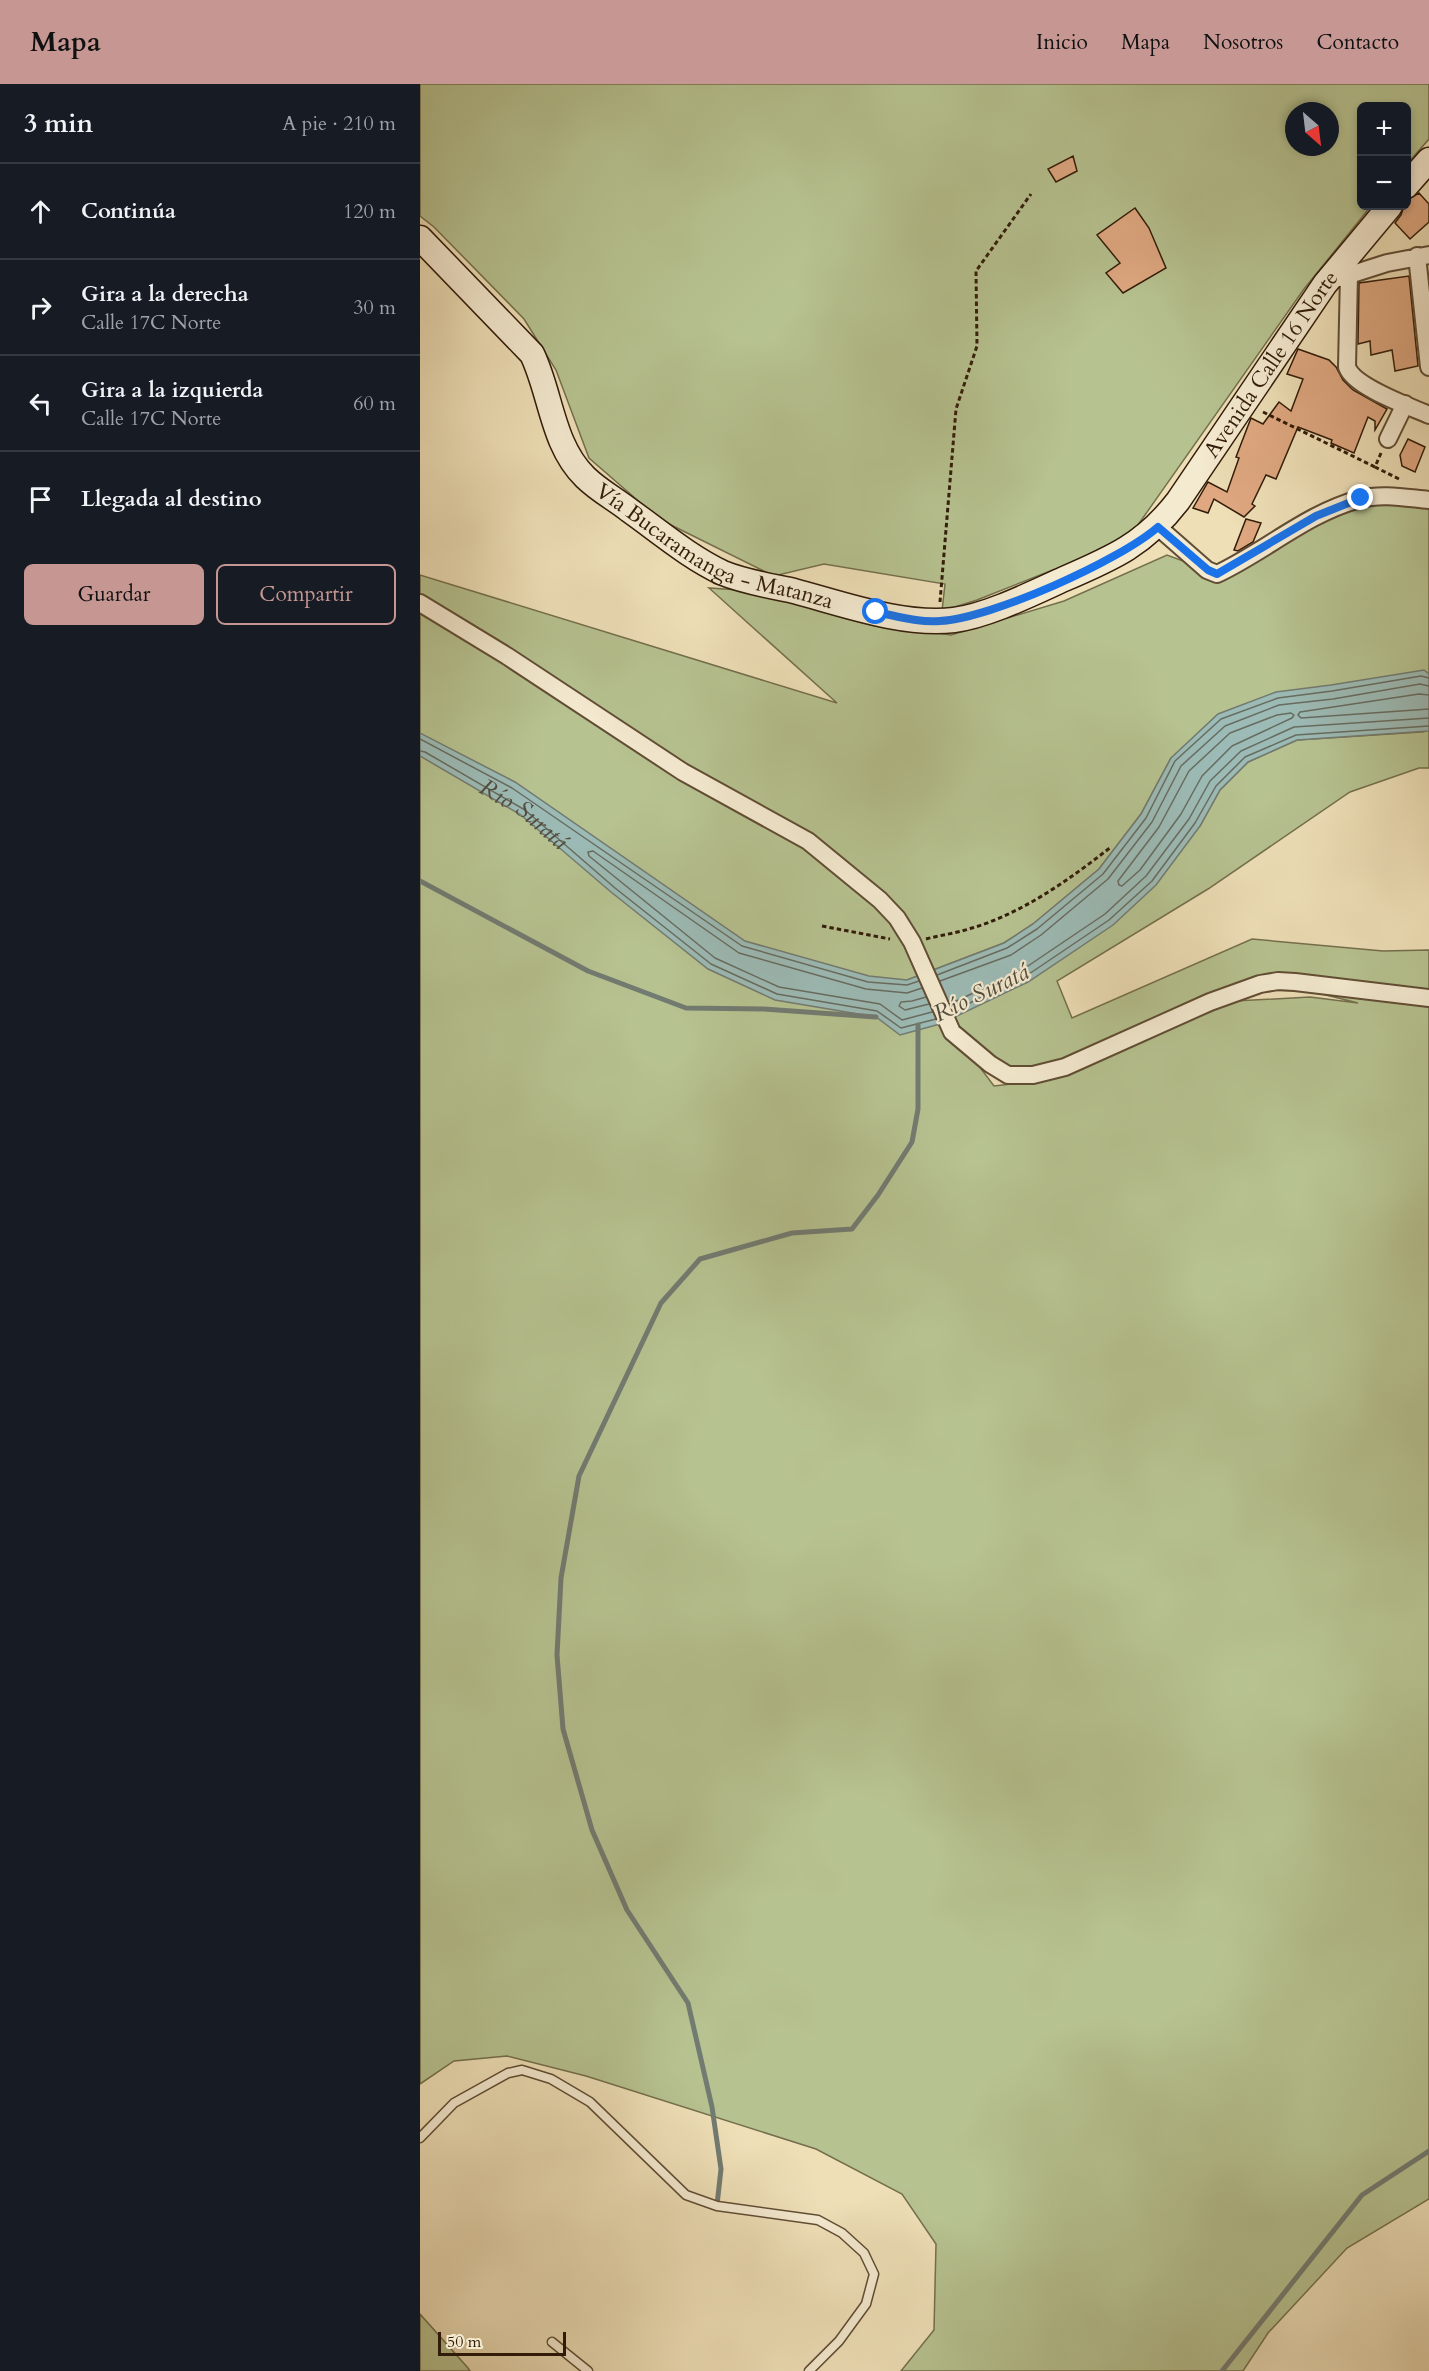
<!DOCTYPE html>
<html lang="es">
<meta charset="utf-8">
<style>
body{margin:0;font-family:Cardo,serif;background:#242831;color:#f1f3f6}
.controls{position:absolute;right:18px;top:18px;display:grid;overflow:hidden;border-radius:9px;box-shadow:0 3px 9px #0003}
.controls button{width:54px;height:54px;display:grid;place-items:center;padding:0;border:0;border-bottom:2px solid #363941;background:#171b24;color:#f1f3f6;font:30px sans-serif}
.compass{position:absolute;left:865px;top:18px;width:54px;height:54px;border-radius:50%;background:#171b24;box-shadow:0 3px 9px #0003;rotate:152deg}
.scale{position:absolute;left:18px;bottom:15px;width:128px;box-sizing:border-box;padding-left:6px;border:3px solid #321c09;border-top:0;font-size:16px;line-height:21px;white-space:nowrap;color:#321c09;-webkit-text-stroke:4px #f4ead0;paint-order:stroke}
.stop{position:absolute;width:18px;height:18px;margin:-14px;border:4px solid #1a73e8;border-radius:50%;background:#fff}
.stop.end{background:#1a73e8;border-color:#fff;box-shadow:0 2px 6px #0008}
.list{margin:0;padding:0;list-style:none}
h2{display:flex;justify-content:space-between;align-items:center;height:78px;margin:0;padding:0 24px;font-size:26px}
h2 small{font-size:20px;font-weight:400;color:#9ea1a6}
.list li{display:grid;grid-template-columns:39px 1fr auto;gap:18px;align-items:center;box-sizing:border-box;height:96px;padding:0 24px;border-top:2px solid #363941}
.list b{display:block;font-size:22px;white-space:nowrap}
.list p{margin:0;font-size:20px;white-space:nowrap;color:#9ea1a6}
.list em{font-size:20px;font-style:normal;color:#9ea1a6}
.actions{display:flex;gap:12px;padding:18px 24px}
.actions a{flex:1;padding:14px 0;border:2px solid #c59692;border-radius:9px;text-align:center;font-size:21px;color:#c59692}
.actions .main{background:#c59692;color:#111}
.icon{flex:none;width:33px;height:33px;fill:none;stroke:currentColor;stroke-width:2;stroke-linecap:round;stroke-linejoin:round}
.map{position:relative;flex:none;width:1009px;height:2287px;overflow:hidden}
header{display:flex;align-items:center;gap:36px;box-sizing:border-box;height:84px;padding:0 30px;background:#c59692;color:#111}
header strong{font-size:28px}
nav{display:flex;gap:33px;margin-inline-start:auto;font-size:21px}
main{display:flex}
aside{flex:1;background:#171b24}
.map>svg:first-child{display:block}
</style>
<header>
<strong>Mapa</strong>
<nav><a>Inicio</a><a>Mapa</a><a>Nosotros</a><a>Contacto</a></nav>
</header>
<main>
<aside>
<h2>3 min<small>A pie · 210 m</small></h2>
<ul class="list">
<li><svg class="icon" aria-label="ahead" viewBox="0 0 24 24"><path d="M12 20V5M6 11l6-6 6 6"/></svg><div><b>Continúa</b></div><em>120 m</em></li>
<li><svg class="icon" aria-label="right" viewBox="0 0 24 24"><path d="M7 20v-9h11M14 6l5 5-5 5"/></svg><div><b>Gira a la derecha</b><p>Calle 17C Norte</p></div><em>30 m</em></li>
<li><svg class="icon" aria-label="left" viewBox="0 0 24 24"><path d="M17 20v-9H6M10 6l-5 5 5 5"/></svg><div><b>Gira a la izquierda</b><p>Calle 17C Norte</p></div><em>60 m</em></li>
<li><svg class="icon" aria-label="arrive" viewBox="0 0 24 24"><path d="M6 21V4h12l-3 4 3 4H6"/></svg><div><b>Llegada al destino</b></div></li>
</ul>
<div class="actions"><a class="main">Guardar</a><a>Compartir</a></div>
</aside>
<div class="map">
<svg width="1009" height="2287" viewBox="0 0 1009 2287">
<rect width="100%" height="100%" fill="#eedfb7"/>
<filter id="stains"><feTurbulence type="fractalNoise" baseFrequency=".00333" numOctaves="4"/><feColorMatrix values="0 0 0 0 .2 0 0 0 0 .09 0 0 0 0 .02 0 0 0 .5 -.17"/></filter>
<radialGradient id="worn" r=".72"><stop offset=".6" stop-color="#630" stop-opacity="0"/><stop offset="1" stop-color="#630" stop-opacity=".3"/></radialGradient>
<path fill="#b6c290" stroke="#746f4c" stroke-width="1.5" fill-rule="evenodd" d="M 0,0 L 1009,0 L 1009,55 L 987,80 L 986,22 L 942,22 L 942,122 L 951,122 L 884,205 L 713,448 L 658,476 L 557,516 L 522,527 L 525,500 L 404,480 L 354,492 L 239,435 L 169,374 L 136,286 L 104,235 L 14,143 L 0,132 ZM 874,27 L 910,27 L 910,63 L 874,63 Z
M 942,414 L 1009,416 L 1009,684 L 999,684 L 930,708 L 788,805 L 637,897 L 652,934 L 832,855 L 963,867 L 1009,866 L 1009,2115 L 927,2164 L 848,2249 L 823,2287 L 481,2287 L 514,2246 L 516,2160 L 482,2110 L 396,2065 L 166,1992 L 87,1972 L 34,1977 L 0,2000 L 0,491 L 417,619 L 289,504 L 334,507 L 495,546 L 531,551 L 644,517 L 747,471 L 787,486 ZM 911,602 L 1002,648 L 877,656 L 828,678 L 800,706 L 780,742 L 482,949 L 487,896 L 584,859 L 613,840 L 679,785 L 721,730 L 751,674 ZM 839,906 L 890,907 L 938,919 L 890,913 L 796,918 ZM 537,953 L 582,998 L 616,994 L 619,997 L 574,1002 Z
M 0,2230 L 48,2284 L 50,2287 L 0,2287 Z"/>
<path fill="#9cbbb6" stroke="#727b71" stroke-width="1.5" d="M 1004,586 L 1009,590 L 1009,647 L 877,656 L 828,678 L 800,706 L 780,742 L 736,801 L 693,841 L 608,898 L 520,940 L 480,951 L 456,933 L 355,916 L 288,885 L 191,808 L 101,731 L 0,672 L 0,649 L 95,698 L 325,857 L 449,892 L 487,896 L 584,859 L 613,840 L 679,785 L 721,730 L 751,674 L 798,630 L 856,608 L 911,601 Z"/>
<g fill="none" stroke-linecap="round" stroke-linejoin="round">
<g stroke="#676c60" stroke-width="1.5">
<path d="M 1009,611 L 999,610 L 880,628 L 878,631 L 881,634 L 1009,625"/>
<path d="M 871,629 L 874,631 L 872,634 L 812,662 L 782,692 L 761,730 L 720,786 L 702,802 L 699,801 L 698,797 L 739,743 L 769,687 L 810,649 L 857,631 Z"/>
<path d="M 0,655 L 92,704 L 322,862 L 448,898 L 487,901 L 499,897"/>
<path id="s1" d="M 0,667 L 5,668 L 105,726 L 195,804 L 291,880 L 357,910 L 457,927 L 481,944 L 516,935"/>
<path d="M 517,891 L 587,864 L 617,845 L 683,790 L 726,734 L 755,677 L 801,635 L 858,614 L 912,607 L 1001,592 L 1009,594"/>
<path d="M 520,897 L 591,871 L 621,851 L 688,795 L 732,738 L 761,682 L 805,642 L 859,621 L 913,615 L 1000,600 L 1009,602"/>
<path d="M 502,904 L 487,909 L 446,905 L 319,869 L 173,767 L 168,768 L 169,772 L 295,874 L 359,903 L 460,920 L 482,936 L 512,928"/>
<path d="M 506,913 L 492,917 L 481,918 L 479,922 L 485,926 L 509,920"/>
<path d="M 530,920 L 602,886 L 685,830 L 726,792 L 769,735 L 790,697 L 821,667 L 874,643 L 1009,634"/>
<path d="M 533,927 L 606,892 L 689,836 L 732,797 L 775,739 L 796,702 L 825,673 L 876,651 L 1009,642"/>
</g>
<path stroke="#727b71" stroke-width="5" d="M 0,797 L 168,887 L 266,924 L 344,925 L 456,933
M 297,2121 L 301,2085 L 292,2023 L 268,1919 L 207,1826 L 172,1746 L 143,1645 L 137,1571 L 141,1494 L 159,1392 L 241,1219 L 280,1175 L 372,1149 L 432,1145 L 458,1111 L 492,1058 L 498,1025 L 498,941
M 802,2287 L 942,2111 L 1009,2067"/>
</g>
<path fill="#dfa881" stroke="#321c09" stroke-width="1.5" d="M 653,72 L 657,87 L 636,98 L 628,85 Z
M 999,109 L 1009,120 L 1009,138 L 990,155 L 975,139 L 981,131 L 984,122 L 987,122 L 987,116 Z
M 715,124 L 729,144 L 746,184 L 703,209 L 686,189 L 700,179 L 677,151 Z
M 989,192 L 998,282 L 975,287 L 972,266 L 951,271 L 950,257 L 938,260 L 939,199 Z
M 878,265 L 909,276 L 916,283 L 923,296 L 933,306 L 967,325 L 955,346 L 955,337 L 948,333 L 934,369 L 911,359 L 912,356 L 878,343 L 856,395 L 846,391 L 832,420 L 835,422 L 824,433 L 794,415 L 788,429 L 773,424 L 788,398 L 807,408 L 819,374 L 816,373 L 831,334 L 843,340 L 859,318 L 871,327 L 883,295 L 867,290 Z
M 988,355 L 1005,363 L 995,388 L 982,382 L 980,371 Z
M 826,435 L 841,439 L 833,458 L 818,467 L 814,466 Z"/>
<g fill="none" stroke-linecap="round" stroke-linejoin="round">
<defs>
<path id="lane" d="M 0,2054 L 34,2019 L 88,1989 L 102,1986 L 131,1995 L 170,2018 L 266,2111 L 297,2122 L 398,2136 L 422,2149 L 444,2169 L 454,2190 L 446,2220 L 419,2257 L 389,2287
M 132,2258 L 168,2287"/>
<path id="street" d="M 997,172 L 1009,283
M 929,190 L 927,283 C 934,303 989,322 1009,331
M 920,194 L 967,179 L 1009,171
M 968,355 L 985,320
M 738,443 L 787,486 L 797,490 C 846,467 887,429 940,415 C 962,409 987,414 1009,416
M 0,519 L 87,572 L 263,688 L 388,757 L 460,816 L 477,834 L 492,858 L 532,948 L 570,980 L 588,991 L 613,991 L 645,983 L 790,918 L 840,900 L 858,897 L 875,898 L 1009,914"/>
<g id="secondary">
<path d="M 986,102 L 1009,76"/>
<path id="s2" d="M 0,154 L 112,270 C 131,309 132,361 165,393 C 178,406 195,415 209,426 C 240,448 269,473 303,489 C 325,498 351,502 374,507 C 423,520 483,542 534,536 C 567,532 613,509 644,495 C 693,474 725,460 758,417 L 905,200 L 970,122"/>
</g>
</defs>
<use href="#lane" stroke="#614d34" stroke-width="11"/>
<use href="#street" stroke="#614d34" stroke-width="20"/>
<use href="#secondary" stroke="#321c09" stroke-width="27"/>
<path stroke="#321c09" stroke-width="3" stroke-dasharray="4.5 3" stroke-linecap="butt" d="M 843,328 L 955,383
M 961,369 L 955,383 L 981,396
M 520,518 L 536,325 L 557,262 L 556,187 L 611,110
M 402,842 L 470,855
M 506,855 C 521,851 537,849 552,844 C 603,829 650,795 691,763"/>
<use href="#lane" stroke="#f4ead0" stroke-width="8"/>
<use href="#street" stroke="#f4ead0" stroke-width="16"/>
<use href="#secondary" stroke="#f4ead0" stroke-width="24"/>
</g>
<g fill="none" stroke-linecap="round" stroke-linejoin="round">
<path stroke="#1a73e8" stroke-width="8" d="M 456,528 C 477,532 499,539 520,537 C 572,534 699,477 738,443 L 788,486 L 797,490 L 896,432 L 941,414"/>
</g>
<g text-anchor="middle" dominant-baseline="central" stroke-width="4.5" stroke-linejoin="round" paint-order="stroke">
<g font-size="22" fill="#321c09" stroke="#f4ead0">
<text stroke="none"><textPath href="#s2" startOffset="1125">Avenida Calle 16 Norte</textPath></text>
<text stroke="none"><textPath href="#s2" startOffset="446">Vía Bucaramanga - Matanza</textPath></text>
</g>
<g font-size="24" font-style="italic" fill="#524c3d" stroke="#f4ead0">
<text stroke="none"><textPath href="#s1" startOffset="122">Río Suratá</textPath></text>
<text transform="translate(561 909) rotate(-26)">Río Suratá</text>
</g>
</g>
<rect width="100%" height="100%" filter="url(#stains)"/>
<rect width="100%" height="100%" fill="url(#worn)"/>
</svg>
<div class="controls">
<button>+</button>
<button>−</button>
</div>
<svg class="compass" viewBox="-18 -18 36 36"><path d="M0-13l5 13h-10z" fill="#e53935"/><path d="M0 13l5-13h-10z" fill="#9ea1a6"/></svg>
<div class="scale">50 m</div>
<div class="stop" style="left:456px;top:528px"></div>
<div class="stop end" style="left:941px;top:414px"></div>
</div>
</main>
